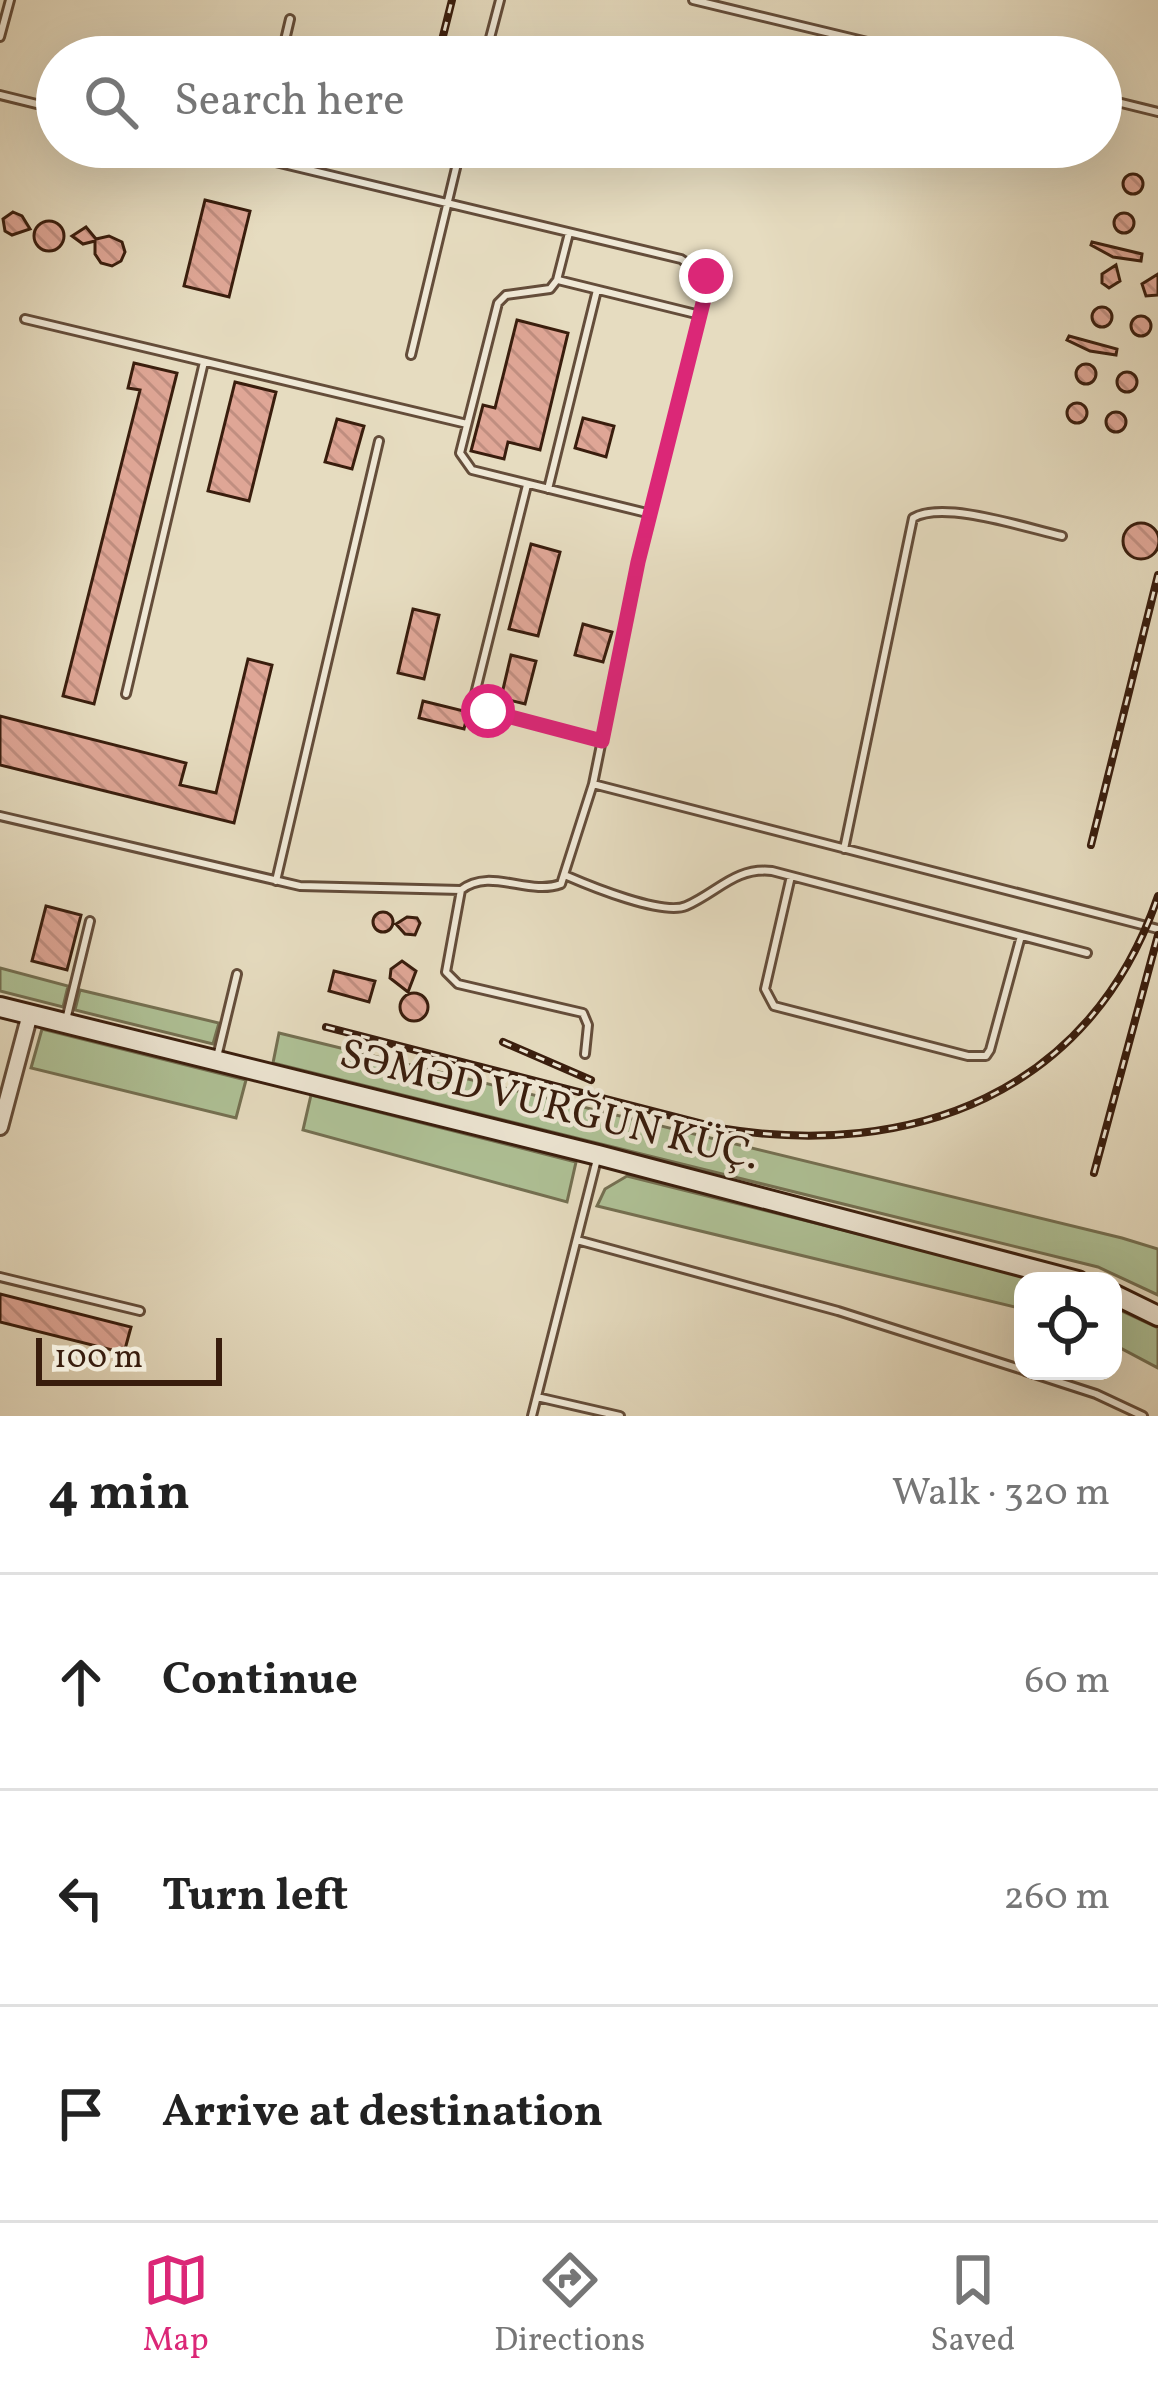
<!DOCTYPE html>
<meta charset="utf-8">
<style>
body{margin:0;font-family:Vollkorn,serif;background:#f6f6f6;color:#222}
.controls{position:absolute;right:36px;bottom:36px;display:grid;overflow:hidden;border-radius:24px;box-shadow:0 12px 48px #0002}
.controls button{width:108px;height:108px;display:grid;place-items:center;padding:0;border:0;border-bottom:3px solid #e0e0e0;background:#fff;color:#222;font:60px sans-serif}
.scale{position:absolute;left:36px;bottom:30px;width:186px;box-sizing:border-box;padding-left:12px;border:6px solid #391d0d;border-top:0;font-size:33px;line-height:42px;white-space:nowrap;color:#391d0d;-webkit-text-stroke:9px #efe8d6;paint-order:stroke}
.stop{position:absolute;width:36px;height:36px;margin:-27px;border:9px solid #db2777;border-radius:50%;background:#fff}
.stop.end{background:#db2777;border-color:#fff;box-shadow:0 3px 12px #0008}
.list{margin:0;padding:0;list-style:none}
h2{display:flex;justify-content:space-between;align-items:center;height:156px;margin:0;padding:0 48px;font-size:51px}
h2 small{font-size:39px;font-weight:400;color:#767676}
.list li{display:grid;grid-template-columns:78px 1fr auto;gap:36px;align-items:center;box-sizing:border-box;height:216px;padding:0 48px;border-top:3px solid #e0e0e0}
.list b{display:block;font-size:45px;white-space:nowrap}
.list em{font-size:39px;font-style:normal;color:#767676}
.icon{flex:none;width:66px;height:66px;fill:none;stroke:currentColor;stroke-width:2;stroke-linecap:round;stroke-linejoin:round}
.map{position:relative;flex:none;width:1158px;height:1416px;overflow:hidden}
.search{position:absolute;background:#fff;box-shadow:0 12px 48px #0002;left:36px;right:36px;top:36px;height:132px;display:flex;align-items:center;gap:30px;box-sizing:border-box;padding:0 42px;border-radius:66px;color:#767676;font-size:45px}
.sheet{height:804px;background:#fff}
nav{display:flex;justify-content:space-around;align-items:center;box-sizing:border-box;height:168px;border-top:3px solid #e0e0e0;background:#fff;font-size:33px;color:#767676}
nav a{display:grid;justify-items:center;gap:6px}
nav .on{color:#db2777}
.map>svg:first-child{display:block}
</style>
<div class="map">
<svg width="1158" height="1416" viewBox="0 0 1158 1416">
<defs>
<pattern id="building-back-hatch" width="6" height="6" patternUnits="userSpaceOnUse" patternTransform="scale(3)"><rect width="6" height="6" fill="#dfa696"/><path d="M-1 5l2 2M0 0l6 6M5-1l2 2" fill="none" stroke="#c08e80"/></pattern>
</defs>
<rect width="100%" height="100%" fill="#e6dcc0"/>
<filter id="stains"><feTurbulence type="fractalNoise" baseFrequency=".00167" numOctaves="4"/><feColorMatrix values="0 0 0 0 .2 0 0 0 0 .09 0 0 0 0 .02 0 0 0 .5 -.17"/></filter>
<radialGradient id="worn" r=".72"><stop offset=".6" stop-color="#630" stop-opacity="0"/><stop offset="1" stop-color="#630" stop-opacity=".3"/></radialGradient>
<path fill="#afc297" stroke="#747052" stroke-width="3" d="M 0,968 L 68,986 L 63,1007 L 0,991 Z
M 80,990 L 219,1023 L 213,1044 L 75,1010 Z
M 42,1029 L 246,1080 L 236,1118 L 31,1068 Z
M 279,1033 L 1122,1238 L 1158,1249 L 1158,1295 L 1098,1267 L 273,1063 Z
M 311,1095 L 576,1162 L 567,1202 L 303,1130 Z
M 627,1176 L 1047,1281 L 1023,1281 L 1023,1309 L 597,1206 L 605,1189 Z
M 1113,1307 L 1158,1328 L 1158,1368 L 1113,1344 Z"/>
<path fill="url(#building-back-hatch)" stroke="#391d0d" stroke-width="3" d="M1123 184a10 10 0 1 1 20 0a10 10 0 1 1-20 0Z
M 205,200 L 250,211 L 229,297 L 184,286 Z
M 13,212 L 22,216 L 30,229 L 12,235 L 5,231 L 3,219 Z
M1114 223a10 10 0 1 1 20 0a10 10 0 1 1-20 0Z
M34 236a15 15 0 1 1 30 0a15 15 0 1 1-30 0Z
M 86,227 L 96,239 L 109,236 L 122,242 L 125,252 L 121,261 L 112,266 L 101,263 L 95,254 L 95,241 L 83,244 L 72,236 Z
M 1092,242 L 1142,254 L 1141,261 L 1113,257 L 1091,245 Z
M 1116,265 L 1120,281 L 1109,288 L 1102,283 L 1102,274 Z
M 1158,274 L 1158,295 L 1146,296 L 1142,284 Z
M1092 317a10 10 0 1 1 20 0a10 10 0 1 1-20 0Z
M1131 326a10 10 0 1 1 20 0a10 10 0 1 1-20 0Z
M 517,320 L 568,333 L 540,450 L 508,442 L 504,459 L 471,451 L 483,405 L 495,408 Z
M 1069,336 L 1117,349 L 1116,355 L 1090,351 L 1067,340 Z
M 134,363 L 177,373 L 94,704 L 63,696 L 140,390 L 128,388 Z
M1076 374a10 10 0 1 1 20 0a10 10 0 1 1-20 0Z
M1117 382a10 10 0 1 1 20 0a10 10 0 1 1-20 0Z
M 235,382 L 276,392 L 249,501 L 208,491 Z
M1067 413a10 10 0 1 1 20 0a10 10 0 1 1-20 0Z
M1106 422a10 10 0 1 1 20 0a10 10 0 1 1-20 0Z
M 583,418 L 614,426 L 606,457 L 575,448 Z
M 337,419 L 364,426 L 352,469 L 325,462 Z
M1123 541a18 18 0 1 1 36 0a18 18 0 1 1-36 0Z
M 531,544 L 560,552 L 538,636 L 509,629 Z
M 413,609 L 439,615 L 424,679 L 398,673 Z
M 583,624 L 612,632 L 603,662 L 575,655 Z
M 511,655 L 536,661 L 525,704 L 501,698 Z
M 248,659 L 272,665 L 234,823 L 0,765 L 0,716 L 186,763 L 180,785 L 216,793 Z
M 423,701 L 468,712 L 464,729 L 419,718 Z
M 46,906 L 81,915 L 67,970 L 32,961 Z
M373 922a10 10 0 1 1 20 0a10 10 0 1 1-20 0Z
M 407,917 L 417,918 L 420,923 L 415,935 L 405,934 L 396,924 Z
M 402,961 L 416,971 L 408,992 L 390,978 L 391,969 Z
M 334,971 L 375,981 L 369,1002 L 329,991 Z
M400 1007a14 14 0 1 1 28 0a14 14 0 1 1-28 0Z
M 0,1294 L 131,1327 L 124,1353 L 0,1322 Z"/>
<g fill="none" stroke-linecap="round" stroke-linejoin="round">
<defs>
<path id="service" d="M 693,0 L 930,57
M 0,37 L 10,0
M 281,57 L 290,19
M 485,57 L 500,0
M 0,95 L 57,109
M 1101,98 L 1158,112
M 213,147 L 681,259 L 706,276 L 706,291 L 638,563 L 593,784
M 569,233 L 557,280 L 550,289 L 506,295 L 498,303 L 460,453 L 472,470 L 651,514
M 558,280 L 700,315
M 25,319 L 467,424
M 411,355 L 461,147
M 527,485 L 475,694 L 479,705 L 488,711 L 602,741
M 548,489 L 597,290
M 126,694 L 204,362
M 0,816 L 300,886 L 461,890
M 844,849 L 913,518 C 944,500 1026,528 1062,536
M 567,876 C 590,886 663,916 686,906 C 718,892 735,867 772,871 L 1087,953
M 791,876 L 765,989 L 774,1006 L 968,1056 L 986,1056 L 990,1050 L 1021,936
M 276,881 L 379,441
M 66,1020 L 90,921
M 585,1054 L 588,1025 L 583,1013 L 458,984 L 446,972 L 461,890 C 490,867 528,896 561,884 L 593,784 L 1158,929
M 217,1057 L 237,974
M 577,1240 L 838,1311 L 1023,1370
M 0,1277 L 140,1311
M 1025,1371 L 1096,1394 L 1143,1416
M 537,1397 L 620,1416
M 532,1416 L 597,1159"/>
<path id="minor" d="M 0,1127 L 30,1014"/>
<path id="secondary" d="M 0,1007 L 598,1155 L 1078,1281
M 1113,1294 L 1158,1316"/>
</defs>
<use href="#service" stroke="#644d3a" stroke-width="12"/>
<use href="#minor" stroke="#644d3a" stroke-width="20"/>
<use href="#secondary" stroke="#391d0d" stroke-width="24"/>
<use href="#service" stroke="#efe8d6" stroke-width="6"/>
<use href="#minor" stroke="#efe8d6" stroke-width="14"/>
<use href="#secondary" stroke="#efe8d6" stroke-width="18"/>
<defs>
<path id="rail" d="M 440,48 L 452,0
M 1091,845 L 1158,575
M 326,1027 L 719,1128 C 912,1160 1091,1093 1158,896
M 503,1042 L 591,1080
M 1094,1173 L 1158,935"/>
</defs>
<use href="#rail" stroke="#391d0d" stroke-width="8"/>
<use href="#rail" stroke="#efe8d6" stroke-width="3" stroke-dasharray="9" stroke-linecap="butt"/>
</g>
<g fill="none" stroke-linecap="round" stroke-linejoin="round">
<path stroke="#db2777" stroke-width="15" d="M 488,711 L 602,741 L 638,562 L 706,291 L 706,276"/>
</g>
<g text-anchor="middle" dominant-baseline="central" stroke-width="9" stroke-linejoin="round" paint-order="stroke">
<g font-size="42" fill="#391d0d" stroke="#efe8d6">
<text transform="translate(549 1107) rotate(14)">SƏMƏD VURĞUN KÜÇ.</text>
</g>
</g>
<rect width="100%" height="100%" filter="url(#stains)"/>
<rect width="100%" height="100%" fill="url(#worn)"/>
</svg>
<div class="controls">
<button><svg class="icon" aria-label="locate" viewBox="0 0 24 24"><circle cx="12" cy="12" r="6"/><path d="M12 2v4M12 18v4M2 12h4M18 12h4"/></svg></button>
</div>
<div class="scale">100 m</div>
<div class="stop" style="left:488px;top:711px"></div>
<div class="stop end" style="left:706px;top:276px"></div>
<div class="search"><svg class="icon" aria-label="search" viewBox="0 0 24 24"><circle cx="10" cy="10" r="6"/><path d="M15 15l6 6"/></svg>Search here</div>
</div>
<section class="sheet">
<h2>4 min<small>Walk · 320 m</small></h2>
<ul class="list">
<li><svg class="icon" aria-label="ahead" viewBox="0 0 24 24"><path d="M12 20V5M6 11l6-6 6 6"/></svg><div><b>Continue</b></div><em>60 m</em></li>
<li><svg class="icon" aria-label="left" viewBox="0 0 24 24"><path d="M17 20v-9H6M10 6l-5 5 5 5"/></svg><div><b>Turn left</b></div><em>260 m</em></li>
<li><svg class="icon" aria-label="arrive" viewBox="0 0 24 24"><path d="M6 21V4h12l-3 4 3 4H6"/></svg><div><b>Arrive at destination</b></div></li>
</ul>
</section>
<nav>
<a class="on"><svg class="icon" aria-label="map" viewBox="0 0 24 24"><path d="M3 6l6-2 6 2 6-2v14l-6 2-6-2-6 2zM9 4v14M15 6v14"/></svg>Map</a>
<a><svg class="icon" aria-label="directions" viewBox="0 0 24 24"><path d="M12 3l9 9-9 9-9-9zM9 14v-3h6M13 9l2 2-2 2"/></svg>Directions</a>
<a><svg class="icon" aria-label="saved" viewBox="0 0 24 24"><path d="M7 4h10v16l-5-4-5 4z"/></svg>Saved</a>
</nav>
